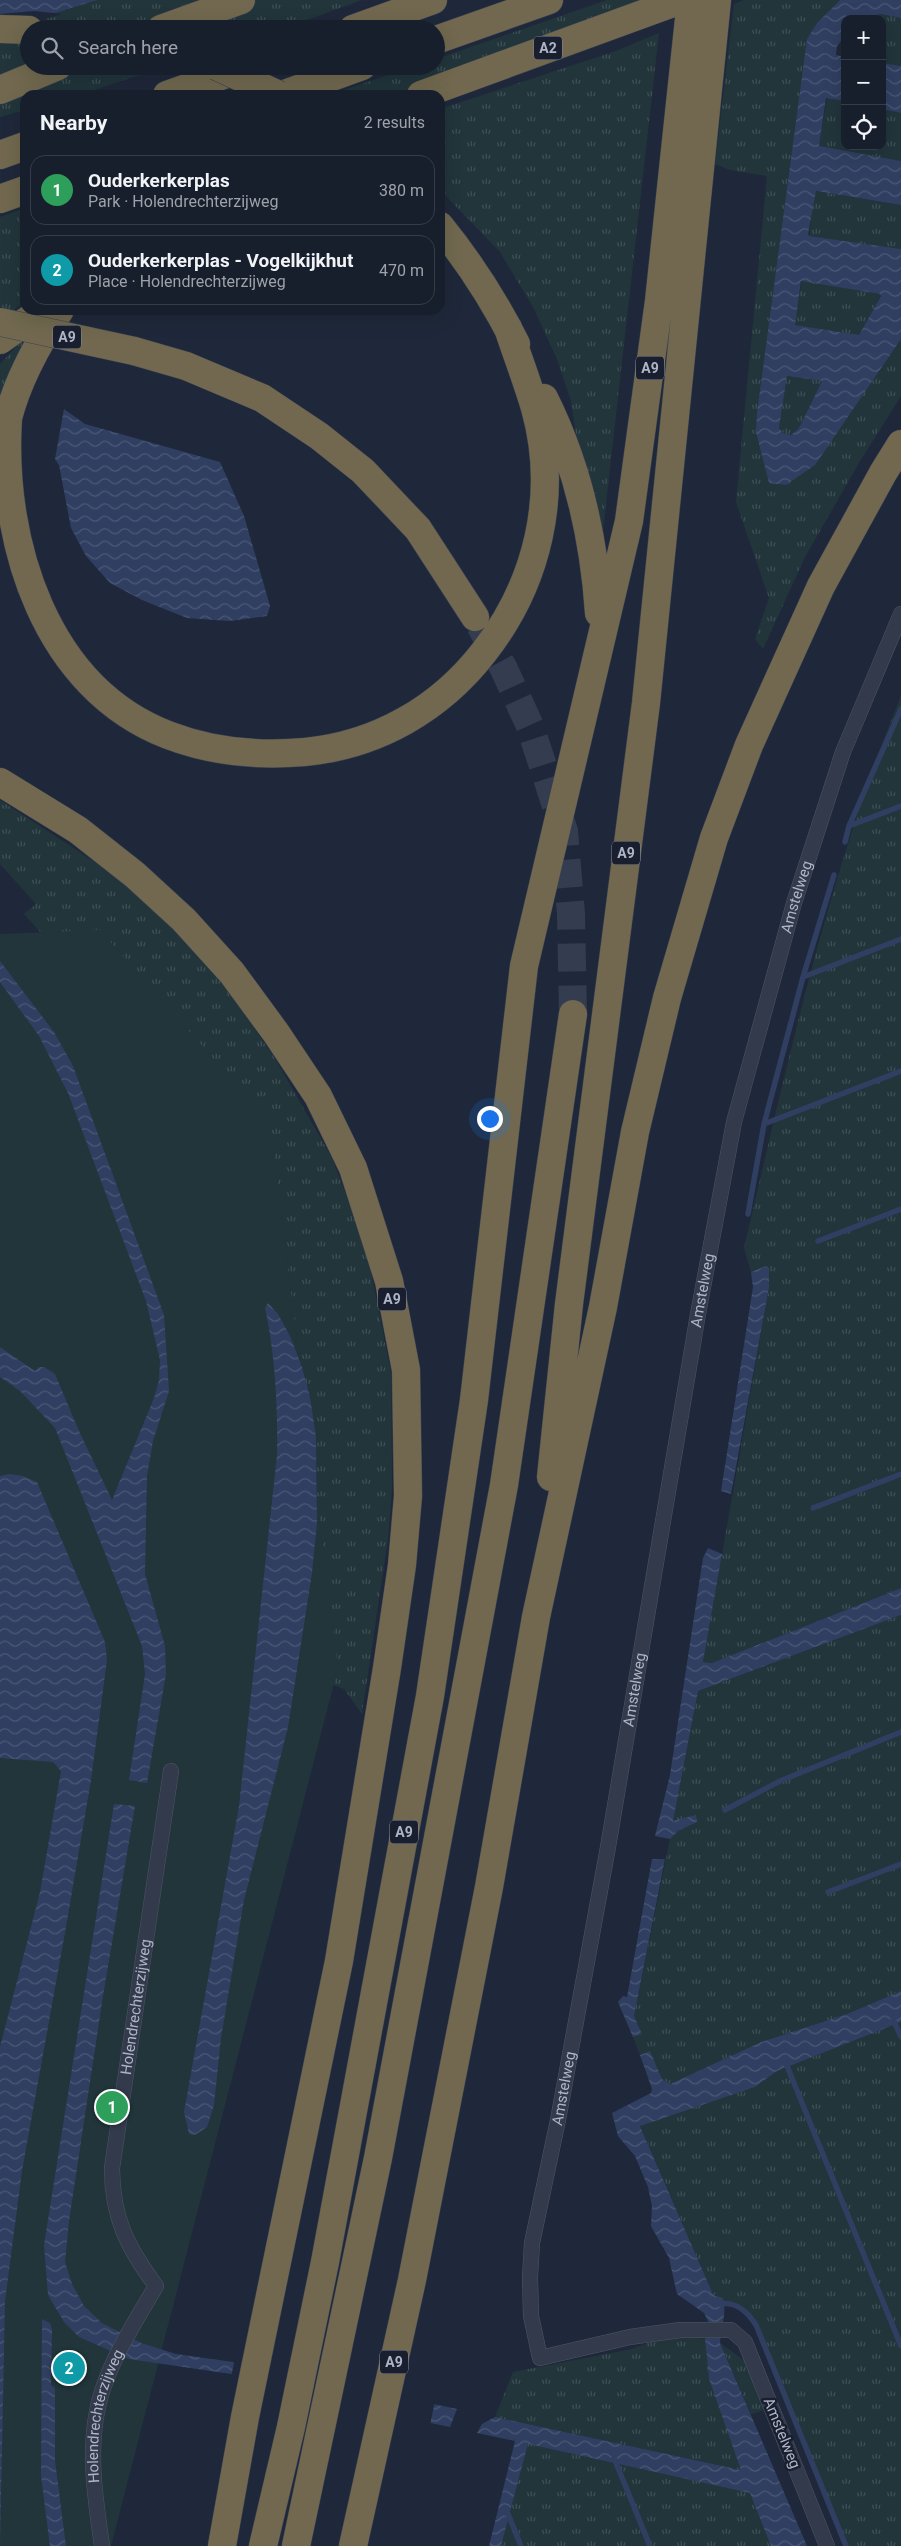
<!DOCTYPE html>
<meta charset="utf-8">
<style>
body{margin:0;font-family:Roboto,sans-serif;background:#202734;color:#f1f3f6}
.controls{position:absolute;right:15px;top:15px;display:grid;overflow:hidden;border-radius:10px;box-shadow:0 5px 20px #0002}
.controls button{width:45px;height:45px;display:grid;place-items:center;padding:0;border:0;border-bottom:1px solid #363c48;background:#171e2c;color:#f1f3f6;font:25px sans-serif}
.you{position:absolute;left:489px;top:1118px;width:18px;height:18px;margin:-12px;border:4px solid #fff;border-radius:50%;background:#1a73e8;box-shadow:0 0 0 8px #1a73e833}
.badge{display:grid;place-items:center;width:32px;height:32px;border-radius:50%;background:#db2777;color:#fff;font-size:16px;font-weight:700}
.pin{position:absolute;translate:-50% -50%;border:2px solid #fff;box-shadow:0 1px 5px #0006}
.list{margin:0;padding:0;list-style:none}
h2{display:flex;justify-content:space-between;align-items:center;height:65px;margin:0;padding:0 20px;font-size:21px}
h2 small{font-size:16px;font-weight:400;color:#9ea2a9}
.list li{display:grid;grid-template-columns:32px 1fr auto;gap:15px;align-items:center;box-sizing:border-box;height:70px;margin:0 10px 10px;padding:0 10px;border:1px solid #363c48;border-radius:15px}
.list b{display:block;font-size:19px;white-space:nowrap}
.list p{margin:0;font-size:16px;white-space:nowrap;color:#9ea2a9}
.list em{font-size:16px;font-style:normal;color:#9ea2a9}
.icon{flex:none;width:28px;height:28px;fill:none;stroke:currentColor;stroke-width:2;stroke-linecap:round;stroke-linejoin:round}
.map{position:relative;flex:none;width:901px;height:2546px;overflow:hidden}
.search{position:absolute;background:#171e2c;box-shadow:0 5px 20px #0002;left:20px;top:20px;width:425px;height:55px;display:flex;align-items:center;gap:12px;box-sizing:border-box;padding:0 18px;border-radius:28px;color:#9ea2a9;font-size:19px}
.panel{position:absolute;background:#171e2c;box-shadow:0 5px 20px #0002;left:20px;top:90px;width:425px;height:225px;border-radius:15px}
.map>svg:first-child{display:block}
</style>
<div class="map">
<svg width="901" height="2546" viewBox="0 0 901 2546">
<defs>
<pattern id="grass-tufts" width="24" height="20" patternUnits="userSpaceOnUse" patternTransform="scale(1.25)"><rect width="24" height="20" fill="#21353b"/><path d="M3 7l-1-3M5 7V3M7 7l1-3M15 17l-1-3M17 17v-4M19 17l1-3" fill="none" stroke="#3f5056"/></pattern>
<pattern id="water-waves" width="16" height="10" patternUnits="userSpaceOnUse" patternTransform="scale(1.25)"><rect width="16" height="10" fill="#303f61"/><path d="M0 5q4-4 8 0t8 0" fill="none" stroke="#4b5876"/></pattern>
</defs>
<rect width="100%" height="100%" fill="#1f283a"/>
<path fill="url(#grass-tufts)" d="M 0,0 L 362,0 L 282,29 L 29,29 L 29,66 L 167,66 L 78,95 L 25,95 L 25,110 L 0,117 Z
M 607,0 L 673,0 L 403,95 L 329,95 L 415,66 L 436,66 L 436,59 Z
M 744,0 L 840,0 L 817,23 L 807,39 L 769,483 L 840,427 L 901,339 L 901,396 L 860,461 L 805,557 L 763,649 L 755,639 L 769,598 L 736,502 L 767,176 L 730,170 L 715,164 L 734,4 Z
M 880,14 L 901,18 L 901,66 L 882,63 L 882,19 L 864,19 Z
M 659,33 L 601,548 L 577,442 L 571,401 L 557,359 L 533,307 L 500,252 L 440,190 L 440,109 L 616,51 Z
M 827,97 L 845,101 L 845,146 L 882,146 L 882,109 L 901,113 L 901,161 L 819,147 Z
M 814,191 L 901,205 L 901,249 L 809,236 Z
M 25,208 L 25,300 L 0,324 L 0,217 Z
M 802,281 L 880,294 L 881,295 L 859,335 L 794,325 Z
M 28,334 L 10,371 L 0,403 L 0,364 Z
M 787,376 L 822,381 L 799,428 L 791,435 L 786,435 L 779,428 Z
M 901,696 L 901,1588 L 712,1663 L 703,1662 L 769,1288 L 766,1266 L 751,1272 L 744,1248 C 788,1061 828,875 901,696 Z
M 0,800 L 110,872 L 178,933 L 231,994 L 277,1062 L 332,1158 L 366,1248 L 391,1372 L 392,1489 L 388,1539 L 362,1714 L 344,1689 L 323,1681 L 317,1523 L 316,1437 L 302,1367 L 102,1000 L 24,914 L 36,904 L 0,864 Z
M 901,1615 L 901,1991 L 847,2014 L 761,2042 L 670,2084 L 662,2079 L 650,2051 L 640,2055 L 633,2037 L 642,2033 L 634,2016 L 670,1839 L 678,1831 L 697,1822 L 673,1821 L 698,1691 Z
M 901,2022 L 901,2546 L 846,2546 L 756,2325 C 753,2320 751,2314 747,2311 C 734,2301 723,2307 712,2292 L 640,2125 L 755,2087 L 777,2071 Z
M 683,2335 L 705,2339 L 709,2379 L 742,2470 L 495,2417 L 513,2372 L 632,2349 L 659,2339 Z
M 720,2343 L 745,2361 L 764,2410 L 751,2414 Z
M 528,2444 L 751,2493 L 771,2546 L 501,2546 Z"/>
<path fill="#21353b" d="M 100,930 L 270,1123 L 338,1668 L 111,2546 L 0,2546 L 0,934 Z"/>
<path fill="url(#water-waves)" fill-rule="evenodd" d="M 0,0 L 97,0 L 0,30 Z
M 840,0 L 901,0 L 901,18 L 880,14 L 864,19 L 845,19 L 845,36 L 837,46 L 836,55 L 845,57 L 845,101 L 826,98 L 819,146 L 901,161 L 901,205 L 816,191 L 808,234 L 809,236 L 901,249 L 901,339 L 815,465 L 786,485 L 769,483 L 756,432 L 757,413 L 807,39 L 817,23 ZM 801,281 L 880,294 L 881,296 L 859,335 L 795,325 ZM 787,376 L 822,381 L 799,428 L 791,435 L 783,433 L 779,428 Z
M 882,63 L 901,66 L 901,113 L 882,109 Z
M 64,409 L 85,424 L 220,462 L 244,516 L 270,606 L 267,616 L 229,621 L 187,618 L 142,600 L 110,583 L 86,556 L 71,528 L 59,465 L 55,459 Z
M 0,961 L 54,1032 L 73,1066 L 164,1315 L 169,1391 L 153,1441 L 147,1476 L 145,1574 L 165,1646 L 166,1674 L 147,1783 L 129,1780 L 145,1674 L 142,1646 L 55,1428 L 20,1391 L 0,1377 L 0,1347 L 35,1371 L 39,1367 L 44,1367 L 55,1374 L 79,1431 L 112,1500 L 154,1398 L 159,1380 L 160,1360 L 146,1301 L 68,1093 L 39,1036 L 0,982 Z
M 766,1266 L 769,1269 L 769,1288 L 731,1494 L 721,1491 L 753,1287 L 751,1272 Z
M 268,1303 L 278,1314 L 290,1336 L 302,1367 L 310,1397 L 316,1437 L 317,1523 L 312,1573 L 288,1727 L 244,1900 L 221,2038 L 214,2105 L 207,2127 L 195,2135 L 189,2134 L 184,2112 L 239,1806 L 277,1455 C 278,1410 275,1352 265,1308 Z
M 9,1474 L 23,1476 L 37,1482 L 105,1642 L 107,1660 L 91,1780 L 66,1927 L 22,2171 L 5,2301 L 0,2546 L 0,2047 L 40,1892 L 61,1771 L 53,1762 L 0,1758 L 0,1476 Z
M 708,1548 L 722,1554 L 703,1662 L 712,1663 L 901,1588 L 901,1615 L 698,1691 L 673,1821 L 696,1815 L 697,1822 L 678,1831 L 670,1839 L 655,1836 L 670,1775 L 703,1558 Z
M 114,1804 L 135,1806 L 103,1996 L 69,2221 L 65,2262 L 72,2284 L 84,2306 L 102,2323 L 141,2343 L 176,2354 L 233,2362 L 457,2409 L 450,2427 L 268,2389 L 231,2374 L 129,2359 L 79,2337 L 64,2322 L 48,2295 L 44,2245 Z
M 652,1859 L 665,1859 L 634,2016 L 642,2034 L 633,2037 L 618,2002 L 623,1996 L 627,1997 Z
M 901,1991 L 901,2022 L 777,2071 L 755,2087 L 640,2126 L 712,2292 L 715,2296 L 723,2298 C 727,2313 721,2328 720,2343 L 807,2546 L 771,2546 L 750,2493 L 528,2444 L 501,2546 L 489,2546 L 515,2441 L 477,2433 L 482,2424 L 495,2417 L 741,2470 L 709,2379 L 705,2339 L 708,2321 L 704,2313 L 677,2294 L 669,2258 L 651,2226 L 652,2206 L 648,2187 L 635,2156 L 618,2136 L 612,2113 L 651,2093 L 652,2089 L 640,2055 L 650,2051 L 662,2079 L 670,2084 L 761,2042 L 847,2014 Z
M 42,2319 L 50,2323 L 52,2329 L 51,2385 L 55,2388 L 55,2461 L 66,2546 L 50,2546 L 41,2476 Z"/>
<path fill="#1f283a" d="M 34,11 L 62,14 L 0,33 L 0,14 Z
M 235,2359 L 435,2401 L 430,2425 L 267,2391 L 231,2377 Z"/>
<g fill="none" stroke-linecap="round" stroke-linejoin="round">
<path stroke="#303f61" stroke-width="5.5" d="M 849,826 L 901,806
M 845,842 L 849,826 L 901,709
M 803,977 L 901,939
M 764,1124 L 901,1071
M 748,1214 L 764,1124 L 803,977 L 834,875
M 818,1241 L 901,1209
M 813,1508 L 901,1474
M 725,1810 L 780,1781 L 901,1732
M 828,1892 L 901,1864
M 893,2019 L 901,2037
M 785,2061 L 901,2346
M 719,2304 C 736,2301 747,2311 756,2325 L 846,2546
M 614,2458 L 650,2546
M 506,2509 L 521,2546"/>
<path stroke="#343d4f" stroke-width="28" stroke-dasharray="28 14" stroke-linecap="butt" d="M 480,625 L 504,669 L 530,726 L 564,831 L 571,914 L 573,1014"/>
<defs>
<g id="minor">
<path id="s1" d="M 102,2546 C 96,2503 89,2460 96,2417 C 103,2370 133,2326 156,2286 C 127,2247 112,2217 112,2168 L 171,1771"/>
<path id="s2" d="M 827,2546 L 745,2342 L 731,2330 L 680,2330 L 630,2337 L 540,2358 L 531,2316 L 530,2277 L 532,2243 L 558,2120 L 608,1847 L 698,1314 L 734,1122 L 794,903 L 843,752 L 901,614"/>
</g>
<path id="motorway" d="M 0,29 L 29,30
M 161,29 L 241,0
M 353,29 L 433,0
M 436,40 L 549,0
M 0,90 L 58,66
M 167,95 L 246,67
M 282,95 L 362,66
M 421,95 L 681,0
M 0,155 L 25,146
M 0,199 L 25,190
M 440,226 C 470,263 495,302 516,344
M 60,310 C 38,343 18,379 8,418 C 0,544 46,688 168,735 C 212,752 259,756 305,752 C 377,745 440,709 484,652 C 538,583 559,494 535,408 C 527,381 517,355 508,328
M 0,340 L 35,315
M 134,351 L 186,366 L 262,398 L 319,436 L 363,471 L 418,529 L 475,617
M 544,398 C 578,466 594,538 599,613
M 0,782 L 78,830 L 135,875 L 184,920 L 232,973 L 276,1033 L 318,1096 L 353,1168 L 389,1281 L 406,1370 L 408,1496 L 402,1565 L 387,1668 L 339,1961 L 245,2417 L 222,2546
M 551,1477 L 569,1304 L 646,703 L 717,0
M 263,2546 L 291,2427 L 325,2262 L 430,1696 L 474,1400 L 524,966 L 629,521 L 659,301 L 691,0
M 296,2546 L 378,2158 L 504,1485 L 573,1014
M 353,2546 L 412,2280 L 489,1887 L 536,1617 L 603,1307 L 635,1132 L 667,998 L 714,838 L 749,745 L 821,586 L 883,473 L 901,444"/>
</defs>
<use href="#minor" stroke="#4e5565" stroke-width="16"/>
<use href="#motorway" stroke="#3b4252" stroke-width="29"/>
<use href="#minor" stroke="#333a4b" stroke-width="15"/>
<use href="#motorway" stroke="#71684f" stroke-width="28"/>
<defs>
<path id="motorway-bridge" d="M 216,66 L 279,95
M 0,322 L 134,351"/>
</defs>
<use href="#motorway-bridge" stroke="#3b4252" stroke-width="29" stroke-linecap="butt"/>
<use href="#motorway-bridge" stroke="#71684f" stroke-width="28"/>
</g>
<g text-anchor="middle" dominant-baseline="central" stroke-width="5" stroke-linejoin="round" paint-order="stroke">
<g fill="#191f2f" stroke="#818899" stroke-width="1">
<rect x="534" y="36.5" width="28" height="23" rx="4"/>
<rect x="53" y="325.5" width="28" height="23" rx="4"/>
<rect x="636" y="356.5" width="28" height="23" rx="4"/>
<rect x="612" y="841.5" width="28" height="23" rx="4"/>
<rect x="378" y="1287.5" width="28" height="23" rx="4"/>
<rect x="390" y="1820.5" width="28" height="23" rx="4"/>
<rect x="380" y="2350.5" width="28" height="23" rx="4"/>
</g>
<g font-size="14" font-weight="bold" fill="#aeb5c7">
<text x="548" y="48">A2</text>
<text x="67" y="337">A9</text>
<text x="650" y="368">A9</text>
<text x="626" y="853">A9</text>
<text x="392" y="1299">A9</text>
<text x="404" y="1832">A9</text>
<text x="394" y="2362">A9</text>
</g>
<g font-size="15" fill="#aeb5c7" stroke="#191f2f">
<text stroke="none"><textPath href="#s2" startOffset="1921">Amstelweg</textPath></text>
<text stroke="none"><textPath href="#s2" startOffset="1516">Amstelweg</textPath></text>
<text stroke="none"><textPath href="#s2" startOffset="1111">Amstelweg</textPath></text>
<text stroke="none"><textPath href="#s1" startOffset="566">Holendrechterzijweg</textPath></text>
<text stroke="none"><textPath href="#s2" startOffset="706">Amstelweg</textPath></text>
<text stroke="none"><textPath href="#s1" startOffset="132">Holendrechterzijweg</textPath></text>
<text transform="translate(782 2433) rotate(68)">Amstelweg</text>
</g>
</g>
</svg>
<div class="controls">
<button>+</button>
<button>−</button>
<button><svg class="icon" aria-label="locate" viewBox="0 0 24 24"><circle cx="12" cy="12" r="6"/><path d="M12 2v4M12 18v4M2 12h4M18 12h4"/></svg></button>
</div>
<div class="you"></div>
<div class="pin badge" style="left:112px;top:2107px;background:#2e9e5b">1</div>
<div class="pin badge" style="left:69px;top:2368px;background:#0f9aa8">2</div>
<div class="search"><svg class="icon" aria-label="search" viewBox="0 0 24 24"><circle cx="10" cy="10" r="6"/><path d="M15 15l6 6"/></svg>Search here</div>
<section class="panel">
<h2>Nearby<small>2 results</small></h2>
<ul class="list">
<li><span class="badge" style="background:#2e9e5b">1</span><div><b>Ouderkerkerplas</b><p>Park · Holendrechterzijweg</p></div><em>380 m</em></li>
<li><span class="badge" style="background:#0f9aa8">2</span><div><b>Ouderkerkerplas - Vogelkijkhut</b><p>Place · Holendrechterzijweg</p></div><em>470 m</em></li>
</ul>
</section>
</div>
